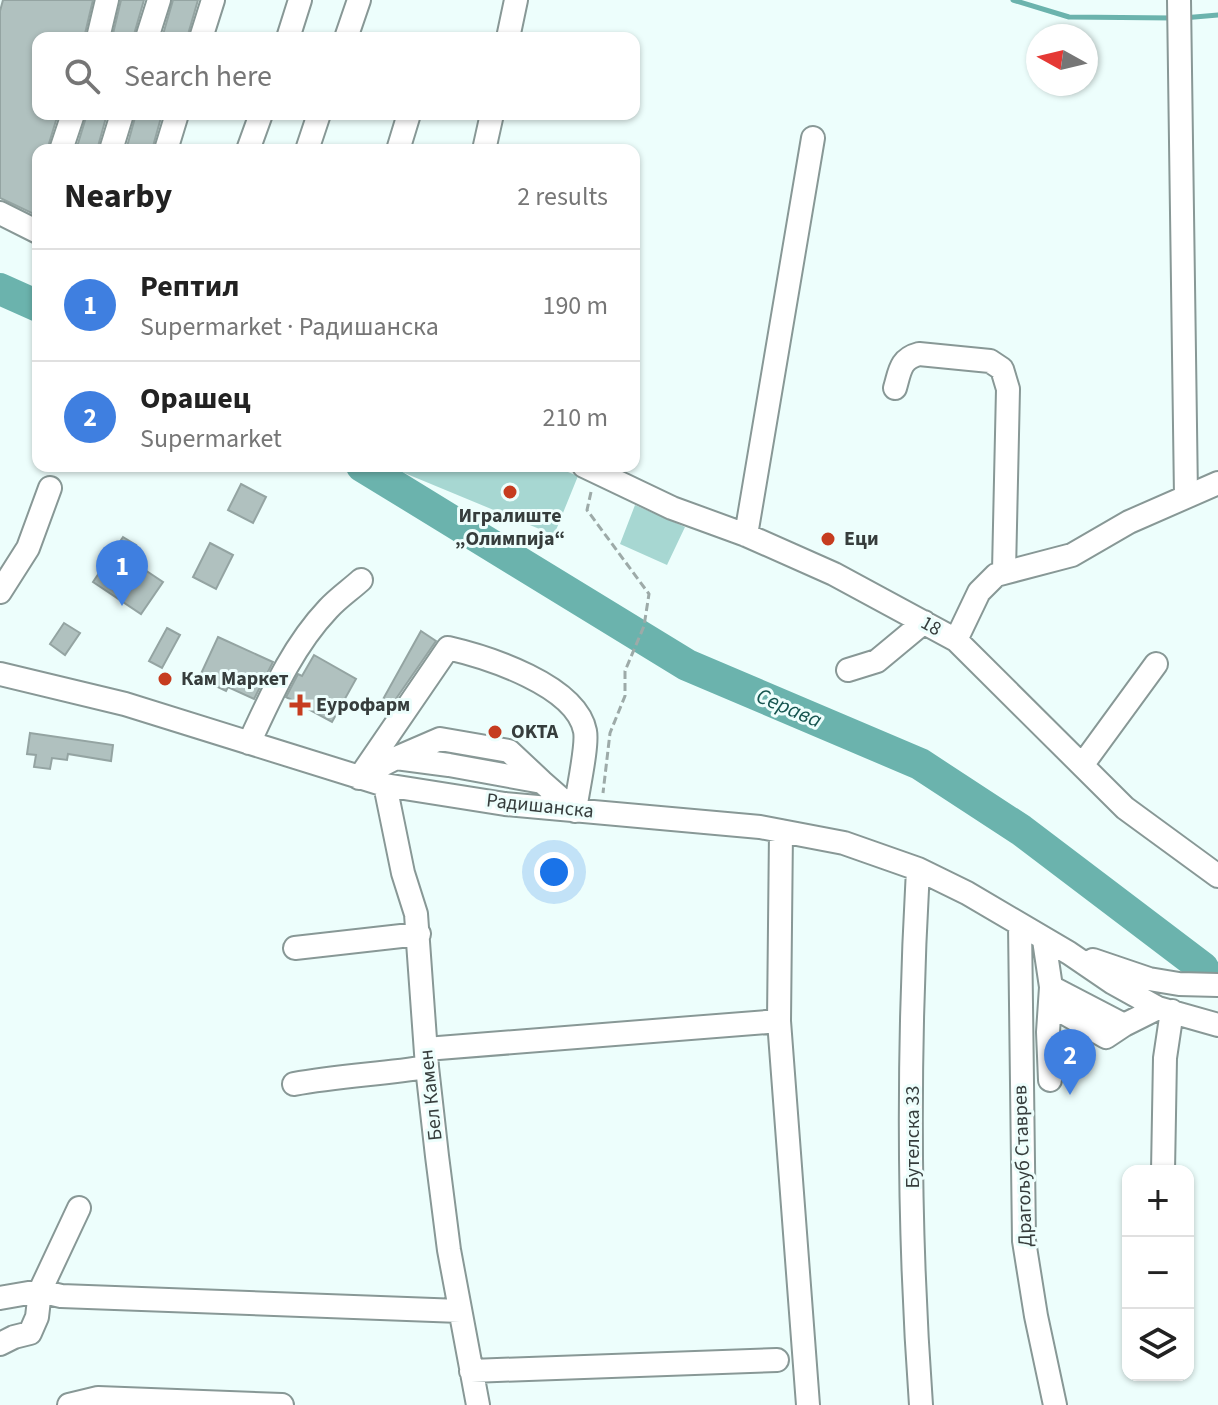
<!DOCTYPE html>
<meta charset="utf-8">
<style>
body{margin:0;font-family:"Source Sans 3",sans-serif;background:#f2f2f2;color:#222}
.controls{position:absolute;right:24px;bottom:24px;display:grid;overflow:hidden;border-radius:16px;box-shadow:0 2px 6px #0004}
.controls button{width:72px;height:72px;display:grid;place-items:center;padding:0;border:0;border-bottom:2px solid #e0e0e0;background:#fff;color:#222;font:40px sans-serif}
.compass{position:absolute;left:1026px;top:24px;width:72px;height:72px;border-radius:50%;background:#fff;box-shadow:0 2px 6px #0004;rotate:278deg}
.you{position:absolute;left:554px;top:872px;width:28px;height:28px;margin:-20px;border:6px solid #fff;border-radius:50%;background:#1a73e8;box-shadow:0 0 0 12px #1a73e833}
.badge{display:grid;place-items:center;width:52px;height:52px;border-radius:50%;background:#c63c1f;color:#fff;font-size:26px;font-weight:700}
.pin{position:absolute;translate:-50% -66px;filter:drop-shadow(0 2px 4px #0008)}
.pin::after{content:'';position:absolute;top:42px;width:28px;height:24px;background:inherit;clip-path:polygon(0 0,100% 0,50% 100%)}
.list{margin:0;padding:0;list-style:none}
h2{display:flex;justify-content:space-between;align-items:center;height:104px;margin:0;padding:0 32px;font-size:34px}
h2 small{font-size:26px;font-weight:400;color:#767676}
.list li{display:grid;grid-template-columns:52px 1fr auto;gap:24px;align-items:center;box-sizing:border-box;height:112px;padding:0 32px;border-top:2px solid #e0e0e0}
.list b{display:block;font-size:30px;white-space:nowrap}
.list p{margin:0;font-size:26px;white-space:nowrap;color:#767676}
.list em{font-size:26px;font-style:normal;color:#767676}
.icon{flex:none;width:44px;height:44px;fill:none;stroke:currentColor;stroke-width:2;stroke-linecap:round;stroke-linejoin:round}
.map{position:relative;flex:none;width:1218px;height:1405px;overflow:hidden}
.search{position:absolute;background:#fff;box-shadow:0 2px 6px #0004;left:32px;top:32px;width:608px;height:88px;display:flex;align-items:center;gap:20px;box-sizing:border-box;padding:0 28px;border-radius:16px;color:#767676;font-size:30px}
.panel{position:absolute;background:#fff;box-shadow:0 2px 6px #0004;left:32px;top:144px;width:608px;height:328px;border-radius:16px}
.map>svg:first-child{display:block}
</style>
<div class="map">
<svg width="1218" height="1405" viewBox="0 0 1218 1405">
<rect width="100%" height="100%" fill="#edfefc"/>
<path fill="#a7d7d2" d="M 405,466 L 553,466 L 578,476 L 554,535 L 402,472 Z
M 635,505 L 685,527 L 667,565 L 620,544 Z"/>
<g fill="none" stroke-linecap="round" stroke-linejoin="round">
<path stroke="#6bb3ad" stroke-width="5" d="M 1013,0 L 1069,17 L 1173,18
M 1183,18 L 1218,15"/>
<path stroke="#6bb3ad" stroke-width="32" d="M 0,289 L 38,306
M 362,466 L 687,665 L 920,764 L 1021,830 L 1203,968"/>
</g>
<path fill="#b0c1bf" stroke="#94a4a2" stroke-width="2" d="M 3,0 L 93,0 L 84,38 L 38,38 L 38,114 L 58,114 L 47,150 L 38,150 L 38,216 L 0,198 L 0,11 Z
M 121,0 L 144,0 L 133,38 L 112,38 Z
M 173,0 L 198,0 L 187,38 L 162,38 Z
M 87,114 L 107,114 L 97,150 L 76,150 Z
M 136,114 L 162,114 L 152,150 L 126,150 Z
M 241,484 L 266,497 L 253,523 L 228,510 Z
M 123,537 L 136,545 L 127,558 L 163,582 L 141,614 L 93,582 Z
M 210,543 L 233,555 L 216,589 L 193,577 Z
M 64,623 L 80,633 L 65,655 L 50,644 Z
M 167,628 L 180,635 L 162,668 L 149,661 Z
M 421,631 L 436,641 L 391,706 L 382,701 Z
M 218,637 L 273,662 L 254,699 L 228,687 L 226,691 L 199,678 Z
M 314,655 L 356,679 L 332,722 L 286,697 L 298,674 L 302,676 Z
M 30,733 L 113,745 L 111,761 L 68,754 L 67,760 L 52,758 L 50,769 L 34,767 L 36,755 L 27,754 Z"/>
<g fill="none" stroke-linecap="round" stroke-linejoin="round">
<defs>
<path id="minor" d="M 1179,0 L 1186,496
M 98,38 L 107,0
M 147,38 L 159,0
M 201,38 L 213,0
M 288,38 L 300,0
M 346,38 L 359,0
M 508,38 L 516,0
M 61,150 L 73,114
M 111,150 L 122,114
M 166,150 L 177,114
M 248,150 L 261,114
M 307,150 L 319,114
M 398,150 L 409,114
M 484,150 L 492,114
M 0,213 L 38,232
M 895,388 C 900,371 900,359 919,354 L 990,361 L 1002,369 L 1008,389 L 1004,571
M 584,466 L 672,508 L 746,535 L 834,574 L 956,640 L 1125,808 L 1218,876
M 746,535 L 813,138
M 0,592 L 28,548 L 50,488
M 956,640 L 979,592 L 996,575 L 1072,555 L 1129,522 L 1218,483
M 848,670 L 877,661 L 924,622
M 0,674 L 125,704 L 385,785 L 505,804 L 760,827 L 844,843 L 918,869 L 967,893 L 1069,953 L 1113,983 L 1158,1008 L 1218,1025
M 249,743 C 271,696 292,647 328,609 C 338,598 350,590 361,580
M 396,758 L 440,739 L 509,751 L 541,781
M 1083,764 L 1156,664
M 363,775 L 396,758 L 449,765 L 542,782 L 575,811
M 359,778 L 448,648 C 487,657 576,685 585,731 C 588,746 577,793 575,811
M 385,785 L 403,873 L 416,914 L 427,1067 L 437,1156 L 449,1250 L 478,1405
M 781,831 L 779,1021 L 808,1405
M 918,869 C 908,1047 908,1227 921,1405
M 1020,925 L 1024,1241 L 1036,1316 L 1055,1405
M 1044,940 L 1051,987 L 1048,1032 L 1050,1080
M 295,948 L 419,934
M 1093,960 L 1149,979 L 1179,984 L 1218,985
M 1051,987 L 1124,1025 L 1158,1008
M 1051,989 L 1059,1010 L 1106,1037 L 1124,1025
M 426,1049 L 779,1021
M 294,1084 C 338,1076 382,1074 427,1067
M 1163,1171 L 1165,1058 L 1172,1011
M 0,1298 L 40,1291 L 79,1208
M 0,1344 L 14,1337 L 30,1333 L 37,1317 L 40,1291 L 61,1296 L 460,1311
M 471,1371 L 777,1360
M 69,1405 L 98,1398 L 282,1405"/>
</defs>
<use href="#minor" stroke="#889896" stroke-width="26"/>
<path stroke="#9daaa8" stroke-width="3" stroke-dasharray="8 4" stroke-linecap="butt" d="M 591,492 L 587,510 L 649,594 L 644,626 L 625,671 L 625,696 L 610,733 L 603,793"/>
<use href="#minor" stroke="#fff" stroke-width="22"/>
</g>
<g fill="#c63c1f" stroke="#edfefc" stroke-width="3">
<circle cx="510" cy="492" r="8"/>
<circle cx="828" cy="539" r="8"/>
<circle cx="165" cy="679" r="8"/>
<path d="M296 693h8v8h8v8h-8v8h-8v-8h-8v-8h8z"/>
<circle cx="495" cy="732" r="8"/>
</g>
<g text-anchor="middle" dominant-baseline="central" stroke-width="6" stroke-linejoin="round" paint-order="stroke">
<g font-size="20" font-weight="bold" fill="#363d3c" stroke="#edfefc" text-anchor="start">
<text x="510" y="516" text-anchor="middle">Игралиште<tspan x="510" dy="23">„Олимпија“</tspan></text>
<text x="844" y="539">Еци</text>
<text x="181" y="679">Кам Маркет</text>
<text x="316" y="705">Еурофарм</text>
<text x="511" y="732">OKTA</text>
</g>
<g font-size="20" fill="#363d3c" stroke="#edfefc">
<text transform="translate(931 626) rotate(29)">18</text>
<text transform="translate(540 806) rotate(6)">Радишанска</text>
<text transform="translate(431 1095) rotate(-96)">Бел Камен</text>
<text transform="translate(913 1137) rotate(-90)">Бутелска 33</text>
<text transform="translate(1023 1166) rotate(-92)">Драгољуб Ставрев</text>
</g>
<g font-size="22" font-style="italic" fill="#15544f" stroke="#edfefc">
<text transform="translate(789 708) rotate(23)">Серава</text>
</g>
</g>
</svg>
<div class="controls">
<button>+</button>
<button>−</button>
<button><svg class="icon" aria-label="layers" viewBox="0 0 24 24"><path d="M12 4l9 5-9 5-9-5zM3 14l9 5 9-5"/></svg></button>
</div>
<svg class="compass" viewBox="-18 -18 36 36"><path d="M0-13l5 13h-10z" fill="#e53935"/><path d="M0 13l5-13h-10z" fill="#767676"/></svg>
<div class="you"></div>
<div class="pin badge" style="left:122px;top:606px;background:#3f7fe0">1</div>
<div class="pin badge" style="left:1070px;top:1095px;background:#3f7fe0">2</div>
<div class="search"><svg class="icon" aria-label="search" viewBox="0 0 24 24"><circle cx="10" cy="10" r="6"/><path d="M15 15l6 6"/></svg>Search here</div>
<section class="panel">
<h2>Nearby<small>2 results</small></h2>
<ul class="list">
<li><span class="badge" style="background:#3f7fe0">1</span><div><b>Рептил</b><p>Supermarket · Радишанска</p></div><em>190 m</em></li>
<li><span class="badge" style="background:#3f7fe0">2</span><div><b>Орашец</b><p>Supermarket</p></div><em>210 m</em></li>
</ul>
</section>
</div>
